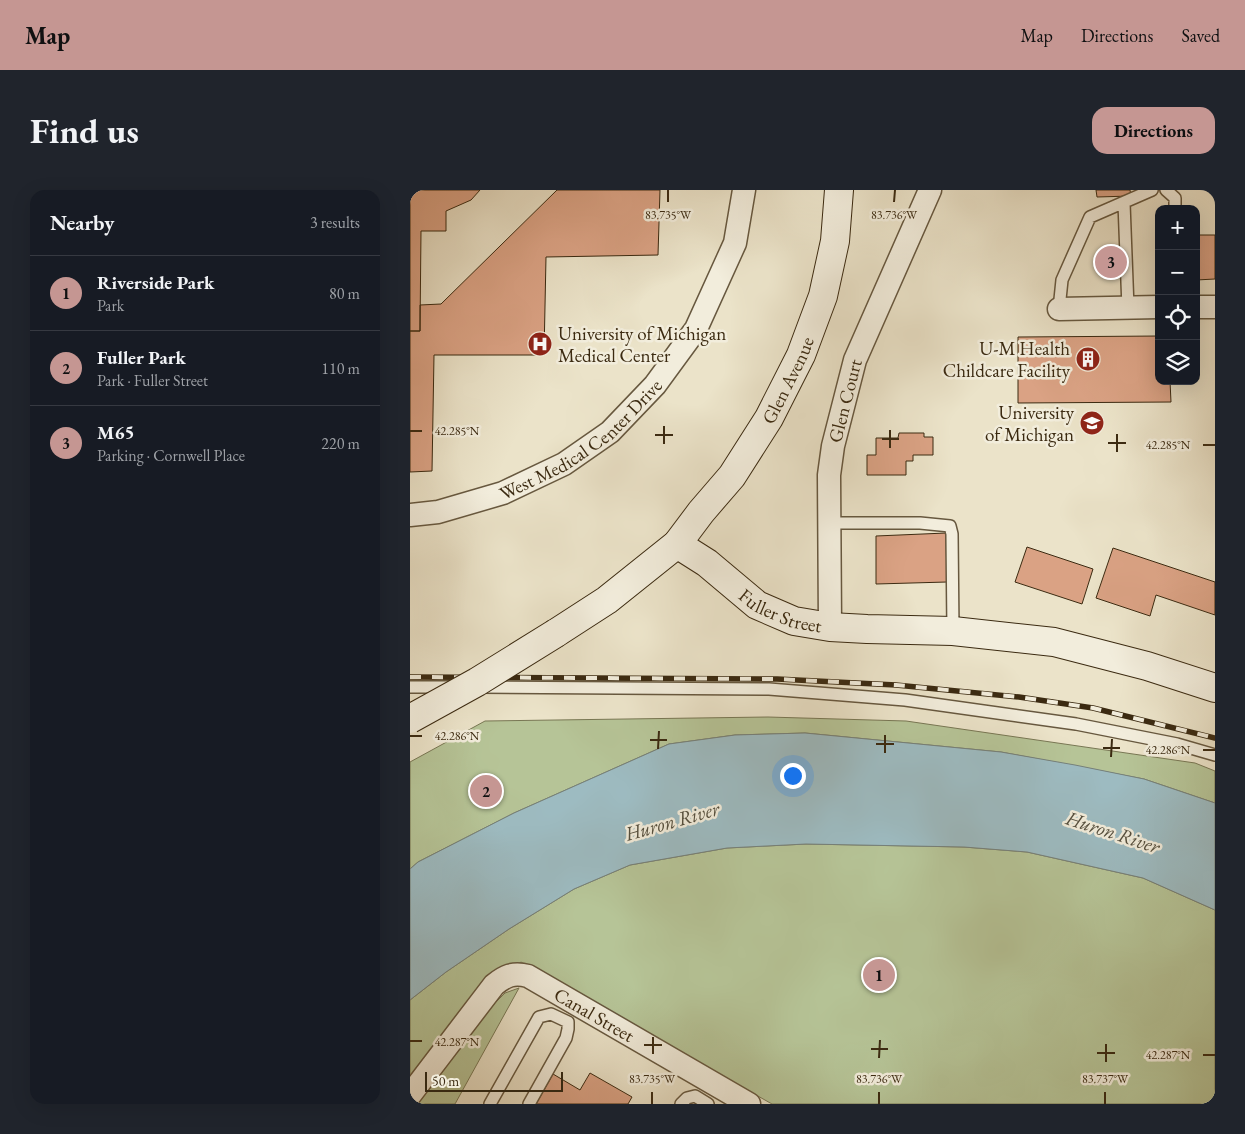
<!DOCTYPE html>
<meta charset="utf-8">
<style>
body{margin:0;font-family:"EB Garamond",serif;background:#20242c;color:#f1f3f6}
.controls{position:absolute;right:15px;top:15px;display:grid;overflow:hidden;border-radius:10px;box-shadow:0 5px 20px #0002}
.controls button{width:45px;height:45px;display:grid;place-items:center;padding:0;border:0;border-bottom:1px solid #363941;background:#171b24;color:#f1f3f6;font:25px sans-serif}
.scale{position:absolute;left:15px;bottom:12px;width:138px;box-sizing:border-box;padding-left:5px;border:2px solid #3b2a11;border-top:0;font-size:14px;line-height:18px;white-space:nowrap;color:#3b2a11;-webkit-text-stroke:4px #f2eddc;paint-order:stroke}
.you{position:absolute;left:382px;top:585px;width:18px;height:18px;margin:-12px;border:4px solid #fff;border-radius:50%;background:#1a73e8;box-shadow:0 0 0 8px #1a73e833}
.badge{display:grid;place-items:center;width:32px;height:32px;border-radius:50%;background:#c59692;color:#111;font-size:16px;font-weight:700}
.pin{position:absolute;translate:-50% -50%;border:2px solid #fff;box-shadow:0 1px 5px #0006}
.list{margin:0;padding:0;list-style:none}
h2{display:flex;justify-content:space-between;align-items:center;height:65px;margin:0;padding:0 20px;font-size:21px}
h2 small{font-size:16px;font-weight:400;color:#9ea1a6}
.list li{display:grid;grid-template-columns:32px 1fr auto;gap:15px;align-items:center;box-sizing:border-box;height:75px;padding:0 20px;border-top:1px solid #363941}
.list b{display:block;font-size:19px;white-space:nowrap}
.list p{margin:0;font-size:16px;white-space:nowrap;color:#9ea1a6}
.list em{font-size:16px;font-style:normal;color:#9ea1a6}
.icon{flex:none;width:28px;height:28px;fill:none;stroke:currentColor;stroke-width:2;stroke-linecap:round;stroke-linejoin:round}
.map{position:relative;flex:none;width:805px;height:914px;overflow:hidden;border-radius:15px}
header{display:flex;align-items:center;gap:30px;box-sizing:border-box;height:70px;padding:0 25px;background:#c59692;color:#111}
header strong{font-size:24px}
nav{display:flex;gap:28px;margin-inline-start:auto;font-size:18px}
.intro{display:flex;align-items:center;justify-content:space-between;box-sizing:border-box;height:120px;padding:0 30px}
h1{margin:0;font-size:35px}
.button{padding:12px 22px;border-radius:15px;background:#c59692;color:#111;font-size:18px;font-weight:700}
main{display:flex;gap:30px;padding:0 30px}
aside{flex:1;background:#171b24;border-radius:15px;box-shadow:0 5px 20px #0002}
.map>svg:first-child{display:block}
</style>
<header>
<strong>Map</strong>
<nav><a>Map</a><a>Directions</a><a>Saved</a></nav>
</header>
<div class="intro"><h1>Find us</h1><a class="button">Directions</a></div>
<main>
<aside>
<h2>Nearby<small>3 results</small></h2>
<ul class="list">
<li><span class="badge">1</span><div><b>Riverside Park</b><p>Park</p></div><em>80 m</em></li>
<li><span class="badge">2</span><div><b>Fuller Park</b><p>Park · Fuller Street</p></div><em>110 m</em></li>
<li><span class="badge">3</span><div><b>M65</b><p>Parking · Cornwell Place</p></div><em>220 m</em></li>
</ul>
</aside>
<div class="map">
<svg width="805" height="914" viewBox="0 0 805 914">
<rect width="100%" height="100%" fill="#ebe3c9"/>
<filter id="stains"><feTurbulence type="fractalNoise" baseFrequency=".004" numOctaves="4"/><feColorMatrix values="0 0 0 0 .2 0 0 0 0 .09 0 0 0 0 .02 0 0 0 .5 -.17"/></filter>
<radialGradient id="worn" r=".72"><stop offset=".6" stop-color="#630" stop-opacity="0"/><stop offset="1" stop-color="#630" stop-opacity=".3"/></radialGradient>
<path fill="#b6c497" stroke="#787754" d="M 358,527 L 496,531 L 785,573 L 805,581 L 805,613 L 734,589 L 591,562 L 395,543 L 325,545 L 259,554 L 104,623 L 8,672 L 0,679 L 0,572 L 75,531 Z
M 396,654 L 554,657 L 617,662 L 733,688 L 805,720 L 805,914 L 362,914 L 111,772 L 99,780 L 0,896 L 0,810 L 36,782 L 99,739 L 164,699 L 220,675 L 317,658 Z
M 109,798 L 45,914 L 6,914 L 78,820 L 95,803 Z"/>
<path fill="#9dbbc1" stroke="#76817b" d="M 395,543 L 591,562 L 665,575 L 734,589 L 805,613 L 805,720 L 733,688 L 617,662 L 554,657 L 396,654 L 317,658 L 220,675 L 164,699 L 99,739 L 36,782 L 0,810 L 0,679 L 8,672 L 104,623 L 259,554 L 325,545 Z"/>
<path fill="#daa284" stroke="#3b2a11" d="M 0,0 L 70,0 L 61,10 L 36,21 L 36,41 L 11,41 L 10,141 L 0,141 Z
M 147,0 L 250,0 L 248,65 L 136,67 L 134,165 L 24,165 L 22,281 L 0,282 L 0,141 L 10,141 L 10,115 L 31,114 Z
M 686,0 L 720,0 L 721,6 L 687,7 Z
M 786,45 L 805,45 L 805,89 L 786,90 Z
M 749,146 L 749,191 L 760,191 L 761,212 L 608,213 L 608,147 Z
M 489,243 L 514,243 L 514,247 L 523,247 L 523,265 L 503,265 L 503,271 L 496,271 L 496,285 L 457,285 L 457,265 L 466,265 L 466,248 L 488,248 Z
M 536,343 L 537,392 L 466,394 L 466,346 Z
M 617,357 L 683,379 L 672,414 L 605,392 Z
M 703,358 L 805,392 L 805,425 L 746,405 L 740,426 L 686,408 Z
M 180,883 L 222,907 L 218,914 L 126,914 L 143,884 L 170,900 Z"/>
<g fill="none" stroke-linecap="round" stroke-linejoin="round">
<defs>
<path id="service" d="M 756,0 L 765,8 L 765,19
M 714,13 L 718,118
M 649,119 L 652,90 L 680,27 L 742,0
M 419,333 L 510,333 L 540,336 L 542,344 L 543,441
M 0,497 L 44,497
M 70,497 L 359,499 L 495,510 L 666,534 L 767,554 L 805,565
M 80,914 L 129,827 L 141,824 L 158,832 L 158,839 L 156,848 L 119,914
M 271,914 L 277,908 L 285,906 L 298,914"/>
<g id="minor">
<path d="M 786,117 L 805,117"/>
<path d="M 649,119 L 749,117"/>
<path id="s1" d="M 0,325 L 28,322 L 93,303 L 154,274 L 200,242 L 245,195 L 286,139 L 325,53 L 334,0"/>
<path id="s2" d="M 420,437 L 419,285 L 423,256 L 445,170 L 520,0"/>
<path id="s3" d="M 0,905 L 84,795 C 95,786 103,782 118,786 L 339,914"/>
</g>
<g id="secondary">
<path id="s4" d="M 267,354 L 297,373 L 347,415 L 384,431 L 420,437 L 457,439 L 543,441 L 644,452 L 737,476 L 805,498"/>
<path id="s5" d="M 146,443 L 197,410 L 267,354 L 291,322 L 322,286 L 359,228 L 391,165 L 413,106 L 425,51 L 429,0"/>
</g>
</defs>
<use href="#service" stroke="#67583f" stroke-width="14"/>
<use href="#minor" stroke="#67583f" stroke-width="25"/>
<use href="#secondary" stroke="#3b2a11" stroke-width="30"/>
<use href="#service" stroke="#f2eddc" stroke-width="11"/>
<use href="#minor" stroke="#f2eddc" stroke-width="22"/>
<use href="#secondary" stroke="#f2eddc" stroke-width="28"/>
<defs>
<path id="rail" d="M 0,487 L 367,489 L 486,495 L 609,507 L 683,518 L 805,548"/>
</defs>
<use href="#rail" stroke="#3b2a11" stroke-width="5.5"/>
<use href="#rail" stroke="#f2eddc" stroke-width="4" stroke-dasharray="11" stroke-linecap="butt"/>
<defs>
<path id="secondary-bridge" d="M 0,529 L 67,492 L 146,443"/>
</defs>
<use href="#secondary-bridge" stroke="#3b2a11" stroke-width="30" stroke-linecap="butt"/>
<use href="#secondary-bridge" stroke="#f2eddc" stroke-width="28"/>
</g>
<path fill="none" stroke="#3b2a11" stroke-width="2" d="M 258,12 L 258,0M 484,12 L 485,0M 0,241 L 12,241M 245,245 L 263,245M 472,249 L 489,249M 698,253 L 716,253M 254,254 L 254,236M 793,255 L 805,255M 480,258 L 480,240M 707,262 L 707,244M 0,546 L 12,546M 240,550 L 257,550M 466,554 L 484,554M 693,558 L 710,558M 248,559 L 249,541M 793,560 L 805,560M 475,563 L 475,545M 701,567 L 702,549M 0,851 L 12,851M 234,855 L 252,855M 461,859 L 478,859M 687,863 L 705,863M 243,864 L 243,847M 793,865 L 805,865M 469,868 L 470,850M 696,872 L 696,854M 242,914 L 242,902M 469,914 L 469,902M 695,914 L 695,902"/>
<defs>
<symbol id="hospital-disc" viewBox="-11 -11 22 22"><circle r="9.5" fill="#8f2418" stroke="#f2eddc"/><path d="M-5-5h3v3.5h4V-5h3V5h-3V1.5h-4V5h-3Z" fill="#fff"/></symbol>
<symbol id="building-disc" viewBox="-11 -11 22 22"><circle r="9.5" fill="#8f2418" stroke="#f2eddc"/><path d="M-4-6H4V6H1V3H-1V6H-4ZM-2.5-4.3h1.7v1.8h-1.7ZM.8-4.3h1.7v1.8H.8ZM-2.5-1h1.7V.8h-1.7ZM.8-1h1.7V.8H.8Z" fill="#fff"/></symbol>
<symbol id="university-disc" viewBox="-11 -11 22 22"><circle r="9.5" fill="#8f2418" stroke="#f2eddc"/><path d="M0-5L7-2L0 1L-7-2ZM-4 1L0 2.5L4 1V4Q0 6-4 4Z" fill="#fff"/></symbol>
</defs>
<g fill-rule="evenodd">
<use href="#hospital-disc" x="116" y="140" width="28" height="28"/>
<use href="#building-disc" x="664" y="155" width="28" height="28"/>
<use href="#university-disc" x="668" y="219" width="28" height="28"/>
</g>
<g text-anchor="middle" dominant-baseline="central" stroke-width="5" stroke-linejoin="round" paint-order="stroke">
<g font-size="19" fill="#3b2a11" stroke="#f2eddc" text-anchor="end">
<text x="148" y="143" text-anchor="start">University of Michigan<tspan x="148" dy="22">Medical Center</tspan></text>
<text x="660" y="158">U-M Health<tspan x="660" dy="22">Childcare Facility</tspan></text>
<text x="664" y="222">University<tspan x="664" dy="22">of Michigan</tspan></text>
</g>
<g font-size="19" fill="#3b2a11" stroke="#f2eddc">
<text stroke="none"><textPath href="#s5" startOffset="349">Glen Avenue</textPath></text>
<text stroke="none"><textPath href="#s2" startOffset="228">Glen Court</textPath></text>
<text stroke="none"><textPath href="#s1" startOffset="191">West Medical Center Drive</textPath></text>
<text stroke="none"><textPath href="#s4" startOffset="125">Fuller Street</textPath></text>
<text stroke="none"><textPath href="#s3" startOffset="252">Canal Street</textPath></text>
</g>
<g font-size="20" font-style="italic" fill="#544e3d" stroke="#f2eddc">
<text transform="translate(262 631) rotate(-16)">Huron River</text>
<text transform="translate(703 642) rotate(18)">Huron River</text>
</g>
</g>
<g font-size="12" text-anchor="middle" fill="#3b2a11" stroke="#f2eddc" stroke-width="5" stroke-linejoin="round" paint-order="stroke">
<text x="258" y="29">83.735°W</text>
<text x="484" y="29">83.736°W</text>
<text x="47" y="245">42.285°N</text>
<text x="758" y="259">42.285°N</text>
<text x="47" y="550">42.286°N</text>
<text x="758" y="564">42.286°N</text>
<text x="47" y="856">42.287°N</text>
<text x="758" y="869">42.287°N</text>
<text x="242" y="893">83.735°W</text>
<text x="469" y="893">83.736°W</text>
<text x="695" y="893">83.737°W</text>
</g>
<rect width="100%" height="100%" filter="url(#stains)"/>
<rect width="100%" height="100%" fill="url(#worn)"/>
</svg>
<div class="controls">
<button>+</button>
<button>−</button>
<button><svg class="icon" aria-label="locate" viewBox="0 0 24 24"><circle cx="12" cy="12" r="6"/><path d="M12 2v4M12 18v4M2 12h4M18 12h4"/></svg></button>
<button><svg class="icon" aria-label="layers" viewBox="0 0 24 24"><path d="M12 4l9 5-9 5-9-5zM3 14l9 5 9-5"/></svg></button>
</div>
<div class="scale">50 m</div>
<div class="you"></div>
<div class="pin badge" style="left:469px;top:785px">1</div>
<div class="pin badge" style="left:76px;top:601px">2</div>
<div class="pin badge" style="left:701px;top:72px">3</div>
</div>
</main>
